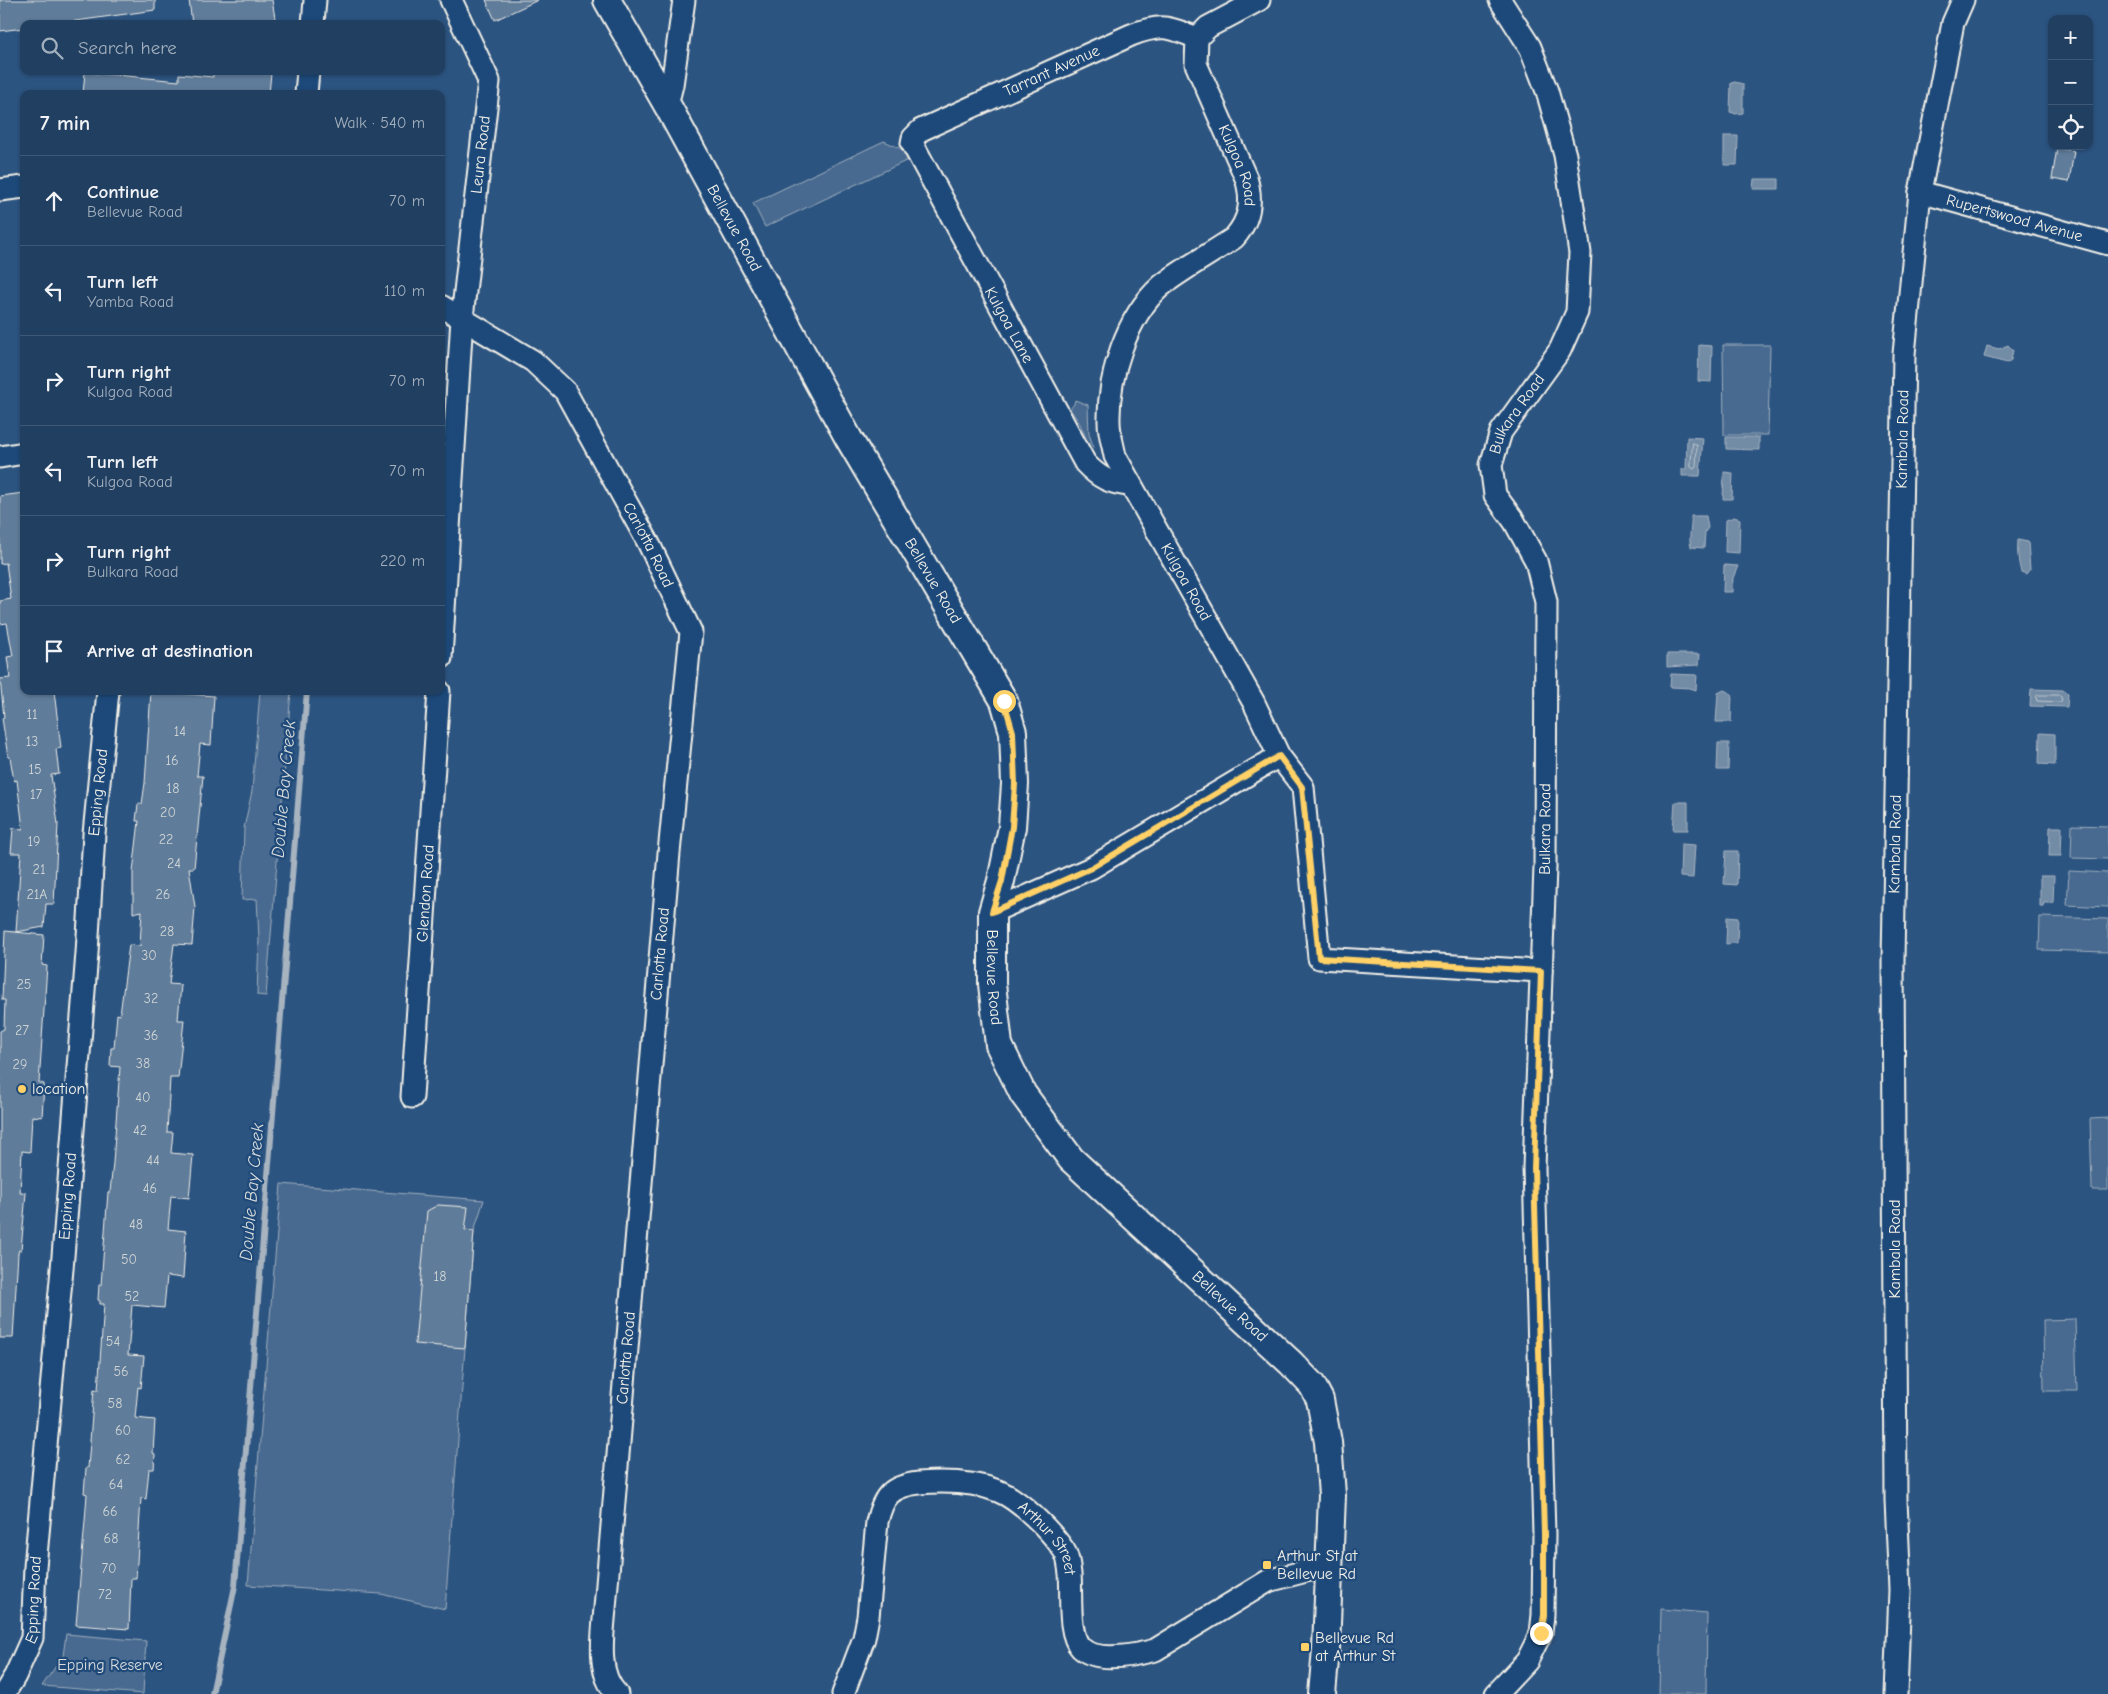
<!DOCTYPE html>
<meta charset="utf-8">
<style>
body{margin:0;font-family:"Comic Neue",sans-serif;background:#294667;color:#f1f3f6}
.controls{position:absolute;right:15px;top:15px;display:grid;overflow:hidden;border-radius:10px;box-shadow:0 1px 4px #0004}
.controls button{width:45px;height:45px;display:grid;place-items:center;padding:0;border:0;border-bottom:1px solid #3e5876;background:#213f61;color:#f1f3f6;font:25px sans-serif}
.stop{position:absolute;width:15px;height:15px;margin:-11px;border:4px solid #ffd166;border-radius:50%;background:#fff}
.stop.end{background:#ffd166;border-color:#fff;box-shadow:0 1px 5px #0008}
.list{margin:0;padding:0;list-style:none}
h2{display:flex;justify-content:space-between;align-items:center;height:65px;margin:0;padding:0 20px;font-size:21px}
h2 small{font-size:16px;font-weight:400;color:#a2afbd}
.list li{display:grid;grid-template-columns:32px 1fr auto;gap:15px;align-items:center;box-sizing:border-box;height:90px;padding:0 20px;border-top:1px solid #3e5876}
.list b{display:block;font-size:19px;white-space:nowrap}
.list p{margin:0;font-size:16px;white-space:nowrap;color:#a2afbd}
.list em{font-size:16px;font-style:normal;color:#a2afbd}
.icon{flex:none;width:28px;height:28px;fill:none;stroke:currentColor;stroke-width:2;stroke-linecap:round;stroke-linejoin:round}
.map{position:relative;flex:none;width:2108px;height:1694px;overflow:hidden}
.search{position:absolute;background:#213f61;box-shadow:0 1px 4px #0004;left:20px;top:20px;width:425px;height:55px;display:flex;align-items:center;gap:12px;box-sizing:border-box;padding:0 18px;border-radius:10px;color:#a2afbd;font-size:19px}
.panel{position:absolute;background:#213f61;box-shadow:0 1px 4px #0004;left:20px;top:90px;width:425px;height:605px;border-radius:10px}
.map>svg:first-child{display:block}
</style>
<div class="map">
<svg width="2108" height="1694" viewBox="0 0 2108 1694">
<rect width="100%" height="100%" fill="#2c5481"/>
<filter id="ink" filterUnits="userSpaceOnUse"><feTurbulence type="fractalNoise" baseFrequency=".02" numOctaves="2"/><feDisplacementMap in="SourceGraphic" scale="10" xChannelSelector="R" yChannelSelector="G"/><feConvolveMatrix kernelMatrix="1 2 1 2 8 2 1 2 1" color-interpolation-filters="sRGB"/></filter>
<g filter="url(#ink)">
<path fill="#496b90" stroke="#9eaebc" d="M 884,141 L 902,149 L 908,160 L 765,227 L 753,203 Z
M 1723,345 L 1770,345 L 1768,435 L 1724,435 Z
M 1075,400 L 1088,405 L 1089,434 L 1094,448 L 1091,450 L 1080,424 L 1070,409 L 1074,404 Z
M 260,691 L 291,691 L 266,996 L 257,995 L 259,938 L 257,899 L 242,900 L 244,828 L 252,791 Z
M 2072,825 L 2108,826 L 2108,859 L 2071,858 Z
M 2069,871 L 2108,873 L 2108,907 L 2067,905 Z
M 2040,917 L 2108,919 L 2108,952 L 2039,950 Z
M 2108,1118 L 2108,1190 L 2092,1190 L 2090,1119 Z
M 281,1184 L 484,1200 L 474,1231 L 445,1609 L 381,1594 L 248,1585 Z
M 2075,1319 L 2077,1391 L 2044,1391 L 2043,1320 Z
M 1661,1609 L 1707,1613 L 1706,1694 L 1659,1694 Z
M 66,1634 L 146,1641 L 143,1694 L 42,1686 L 63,1656 Z"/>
<path fill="#738ca6" stroke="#a7b4c0" d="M 1735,82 L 1743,84 L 1743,113 L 1736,114 L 1730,112 L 1731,83 Z
M 1724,136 L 1738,136 L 1737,165 L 1724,165 Z
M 1754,179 L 1779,179 L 1779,189 L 1753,189 Z
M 1699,345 L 1712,346 L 1711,382 L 1698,381 Z
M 2008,345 L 2013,350 L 2011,360 L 2007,363 L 1984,357 L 1987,346 L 1999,349 Z
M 1687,437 L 1703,438 L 1700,476 L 1682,476 L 1682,469 L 1686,469 Z
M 1726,437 L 1759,437 L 1759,450 L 1726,449 Z
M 1724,472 L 1733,473 L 1732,499 L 1723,499 Z
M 1691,516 L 1706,516 L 1708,528 L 1705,532 L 1704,548 L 1691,547 C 1688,536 1692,528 1691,516 Z
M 1734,517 L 1740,519 L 1739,553 L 1725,552 L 1726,520 Z
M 2018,540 L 2028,542 L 2030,569 L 2026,574 L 2021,572 C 2018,561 2017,551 2018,540 Z
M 1724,565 L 1738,566 L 1733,578 L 1732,592 L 1723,592 Z
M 1667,654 L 1700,654 L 1699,665 L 1667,667 Z
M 1671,674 L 1697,675 L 1696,690 L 1690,688 L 1670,687 Z
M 2031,689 L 2063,690 L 2068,694 L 2067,707 L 2030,706 Z
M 1724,690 L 1732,694 L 1731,722 L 1716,722 L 1718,693 Z
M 2040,733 L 2055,734 L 2055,765 L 2039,764 Z
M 1718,743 L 1729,743 L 1728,770 L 1717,770 Z
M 1675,802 L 1688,802 L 1688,830 L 1673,830 Z
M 2050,827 L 2062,827 L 2061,856 L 2049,856 Z
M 1681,844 L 1695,845 L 1693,878 L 1680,877 Z
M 1726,851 L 1738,851 L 1737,885 L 1724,884 Z
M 2040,876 L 2054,876 L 2053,903 L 2044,903 L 2043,906 L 2040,906 Z
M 1727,917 L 1738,918 L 1737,943 L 1726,944 Z"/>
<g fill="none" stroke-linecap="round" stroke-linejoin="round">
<path stroke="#c0c9ce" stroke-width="1" d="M 1693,443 L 1697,445 L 1696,467 L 1694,469 L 1691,467 Z
M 2038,695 L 2060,695 L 2062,700 L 2060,702 L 2037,701 L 2036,697 Z"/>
<path stroke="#a7b4c0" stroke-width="6" d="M 212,1694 L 235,1586 L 307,691"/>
</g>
<path fill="#5e7b9a" stroke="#f4f1e8" d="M 0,0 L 155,0 L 155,10 L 54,24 L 24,24 L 24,28 L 0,31 Z
M 189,0 L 272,0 L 276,24 L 192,24 Z
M 486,0 L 538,0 L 495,20 Z
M 213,71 L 267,71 L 271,73 L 269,94 L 83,94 L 85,72 L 179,81 L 179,74 L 213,77 Z
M 2057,148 L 2074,151 L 2069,182 L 2052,179 Z
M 24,493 L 24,691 L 54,691 L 61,748 L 56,749 L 59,774 L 51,775 L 58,824 L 54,904 L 46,904 L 44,927 L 16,932 L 21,853 L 11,853 L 13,828 L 23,829 L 17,780 L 14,781 L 10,757 L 8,757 L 2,718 L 4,717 L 0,679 L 10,678 L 7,657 L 13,656 L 7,623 L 0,624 L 0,601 L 11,599 L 6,563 L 0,564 L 0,496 Z
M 151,691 L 214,696 L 211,745 L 200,744 L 197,776 L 203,776 L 194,868 L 189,868 L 195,907 L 192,945 L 174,944 L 169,984 L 181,985 L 178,1020 L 184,1020 L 178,1078 L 170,1078 L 167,1132 L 173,1132 L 171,1153 L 193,1155 L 189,1198 L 171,1196 L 168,1229 L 186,1231 L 183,1278 L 167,1276 L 164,1308 L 132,1305 L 128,1355 L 144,1356 L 141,1388 L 138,1387 L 135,1418 L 155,1420 L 153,1453 L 155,1454 L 154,1469 L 149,1469 L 146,1499 L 141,1498 L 136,1578 L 131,1578 L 129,1629 L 76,1625 L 85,1521 L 87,1494 L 84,1493 L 86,1468 L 88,1468 L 94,1389 L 98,1390 L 104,1304 L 100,1304 L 100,1301 L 98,1300 L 99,1285 L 101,1285 L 108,1192 L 110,1192 L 113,1163 L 120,1067 L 110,1066 L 111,1048 L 114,1048 L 117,1014 L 120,1015 L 129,945 L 140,946 L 142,911 L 133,913 L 133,872 L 139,821 L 136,821 L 138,804 L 142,804 L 145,783 Z
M 5,931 L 44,935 L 42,965 L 47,966 L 39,1083 L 44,1084 L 42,1117 L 32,1116 L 30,1152 L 22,1151 L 20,1193 L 26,1193 L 21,1250 L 19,1250 L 18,1253 L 13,1338 L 0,1338 L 0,1031 L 4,1029 L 5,1000 L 2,1000 Z
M 438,1205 L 468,1207 L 465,1230 L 474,1231 L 465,1348 L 415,1344 L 427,1211 Z"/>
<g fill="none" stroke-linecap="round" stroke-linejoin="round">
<defs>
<g id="minor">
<path d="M 313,24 L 315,0"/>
<path id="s1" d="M 1197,38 L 1196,64 L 1246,178 C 1253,201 1250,220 1234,238 C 1212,253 1181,270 1161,286 C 1126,317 1108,376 1109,422 C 1109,433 1113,445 1115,456 L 1254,703 L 1279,756 L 1303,787 L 1319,958 L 1541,971"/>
<path d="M 1197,38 L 1208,27 L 1259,0"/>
<path d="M 306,94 L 308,71"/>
<path d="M 667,105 L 672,85 L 684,0"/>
<path d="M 0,190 L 24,187"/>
<path id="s2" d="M 1920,192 L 2108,244"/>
<path id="s3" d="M 441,306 L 533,361 L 565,391 L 648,542 L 691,632 L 669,853 L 605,1608 C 603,1635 596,1673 617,1694"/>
<path d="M 0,457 L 24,453"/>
<path id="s4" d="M 1131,485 C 1111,484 1099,478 1085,463 L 912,143 L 913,138 L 921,130 L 1131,35 C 1160,24 1168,26 1197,38"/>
<path id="s5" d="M 441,658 L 462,318 L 489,81 L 451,0"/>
<path d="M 992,912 L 1091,868 L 1279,756"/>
<path id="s6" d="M 412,1097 L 439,691"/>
<path id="s7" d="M 4,1694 L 15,1676 L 32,1638 L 35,1567 L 62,1269 L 87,953 L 94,834 L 108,691"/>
<path id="s8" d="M 843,1694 L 864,1638 L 868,1617 L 877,1522 C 883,1496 891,1486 919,1483 C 944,1481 975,1482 998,1491 C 1019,1499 1050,1530 1063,1549 C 1068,1555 1069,1566 1070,1574 C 1072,1593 1067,1634 1081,1648 C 1097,1663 1136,1655 1155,1650 L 1268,1581 L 1310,1570 L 1328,1569"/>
<path id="s9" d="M 1496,1694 L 1527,1661 L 1541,1633 L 1543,1615 L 1544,1534 L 1534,1168 L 1545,867 L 1546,602 L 1536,561 L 1514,521 L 1495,495 L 1491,465 L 1501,432 L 1560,350 L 1577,312 L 1580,253 L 1565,155 L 1547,91 L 1530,47 L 1500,0"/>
<path id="s10" d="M 1896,1694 L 1900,1590 L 1896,1500 L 1893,960 L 1904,354 L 1920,192 L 1953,23 L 1963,0"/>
</g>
<g id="tertiary">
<path id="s11" d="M 607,0 L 670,110 L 849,439 L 1004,701 L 1013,732 L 1015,784 L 1012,827 L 1001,881 L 992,912 L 992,984 L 999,1045 L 1023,1094 L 1071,1159 L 1291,1363 L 1312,1385 L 1320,1400 L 1328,1442 L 1332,1495 L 1326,1649 L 1322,1694"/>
</g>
</defs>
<use href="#minor" stroke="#f4f1e8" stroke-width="25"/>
<use href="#tertiary" stroke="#f4f1e8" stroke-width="30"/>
<use href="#minor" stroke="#1f4a7a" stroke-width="21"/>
<use href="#tertiary" stroke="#1f4a7a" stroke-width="26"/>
</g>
</g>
<g fill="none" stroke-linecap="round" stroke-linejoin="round" filter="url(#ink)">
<path stroke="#ffd166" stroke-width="6" d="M 1004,701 L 1013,732 L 1015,784 L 1012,827 L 1002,881 L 992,912 L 1091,868 L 1279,756 L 1302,787 L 1319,958 L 1541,971 L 1534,1168 L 1544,1534 L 1544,1615 L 1541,1633"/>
</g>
<g fill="#ffd166" stroke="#1f4a7a" stroke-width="2">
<circle cx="22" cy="1089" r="5"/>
<rect x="1262" y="1560" width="10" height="10" rx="2.5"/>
<rect x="1300" y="1642" width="10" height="10" rx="2.5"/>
</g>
<g text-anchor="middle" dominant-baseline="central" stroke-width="4.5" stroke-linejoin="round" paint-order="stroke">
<g font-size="14" fill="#ced4d4">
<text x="32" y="714">11</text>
<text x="180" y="731">14</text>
<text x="32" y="741">13</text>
<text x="172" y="760">16</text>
<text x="35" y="769">15</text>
<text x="173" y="788">18</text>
<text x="36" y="794">17</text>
<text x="168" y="812">20</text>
<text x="166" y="839">22</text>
<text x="34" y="841">19</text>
<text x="174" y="863">24</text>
<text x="39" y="869">21</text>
<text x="37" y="894">21A</text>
<text x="163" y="894">26</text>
<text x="167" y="931">28</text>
<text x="149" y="955">30</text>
<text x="24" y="984">25</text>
<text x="151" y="998">32</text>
<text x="22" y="1030">27</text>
<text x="151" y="1035">36</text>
<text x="143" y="1063">38</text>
<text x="20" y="1064">29</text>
<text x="143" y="1097">40</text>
<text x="140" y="1130">42</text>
<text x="153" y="1160">44</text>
<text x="150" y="1188">46</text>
<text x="136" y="1224">48</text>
<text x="129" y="1259">50</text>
<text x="440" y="1276">18</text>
<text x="132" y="1296">52</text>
<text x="113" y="1341">54</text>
<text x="121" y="1371">56</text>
<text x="115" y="1403">58</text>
<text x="123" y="1430">60</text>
<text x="123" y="1459">62</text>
<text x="116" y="1484">64</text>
<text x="110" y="1511">66</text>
<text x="111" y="1538">68</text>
<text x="109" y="1568">70</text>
<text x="105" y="1594">72</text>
</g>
<g font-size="16" fill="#f4f1e8" stroke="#1f4a7a">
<text stroke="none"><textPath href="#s4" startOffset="576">Tarrant Avenue</textPath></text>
<text stroke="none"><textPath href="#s5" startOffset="505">Leura Road</textPath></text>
<text stroke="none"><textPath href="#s1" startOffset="136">Kulgoa Road</textPath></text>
<text stroke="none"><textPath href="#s2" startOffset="98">Rupertswood Avenue</textPath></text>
<text stroke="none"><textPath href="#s11" startOffset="261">Bellevue Road</textPath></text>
<text transform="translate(1009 325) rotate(61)">Kulgoa Lane</text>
<text stroke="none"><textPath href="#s9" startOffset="1316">Bulkara Road</textPath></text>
<text stroke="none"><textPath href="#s10" startOffset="1255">Kambala Road</textPath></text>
<text stroke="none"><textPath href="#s3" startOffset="326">Carlotta Road</textPath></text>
<text stroke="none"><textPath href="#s11" startOffset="666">Bellevue Road</textPath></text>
<text stroke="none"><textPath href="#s1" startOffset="631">Kulgoa Road</textPath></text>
<text stroke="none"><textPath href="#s7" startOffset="911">Epping Road</textPath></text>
<text stroke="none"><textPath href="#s9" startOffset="881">Bulkara Road</textPath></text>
<text stroke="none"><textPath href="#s10" startOffset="850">Kambala Road</textPath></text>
<text stroke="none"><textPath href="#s6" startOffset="204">Glendon Road</textPath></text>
<text transform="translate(660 954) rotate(-85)">Carlotta Road</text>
<text stroke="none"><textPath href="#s11" startOffset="1086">Bellevue Road</textPath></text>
<text stroke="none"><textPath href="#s7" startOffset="506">Epping Road</textPath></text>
<text transform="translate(1895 1249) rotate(-90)">Kambala Road</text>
<text stroke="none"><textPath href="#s11" startOffset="1506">Bellevue Road</textPath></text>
<text transform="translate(626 1358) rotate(-85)">Carlotta Road</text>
<text stroke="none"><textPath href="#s8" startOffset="390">Arthur Street</textPath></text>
<text stroke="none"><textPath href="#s7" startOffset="101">Epping Road</textPath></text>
</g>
<g font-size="16" fill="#f4f1e8" stroke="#1f4a7a" text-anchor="start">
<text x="32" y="1089">location</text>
<text x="1277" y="1556">Arthur St at<tspan x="1277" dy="18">Bellevue Rd</tspan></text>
<text x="1315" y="1638">Bellevue Rd<tspan x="1315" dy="18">at Arthur St</tspan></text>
</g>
<g font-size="16" fill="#dadddb" stroke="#1f4a7a">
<text x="110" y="1665">Epping Reserve</text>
</g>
<g font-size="18" font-style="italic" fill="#dadddb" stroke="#1f4a7a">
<text transform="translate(284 789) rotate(-85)">Double Bay Creek</text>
<text transform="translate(252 1192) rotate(-85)">Double Bay Creek</text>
</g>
</g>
</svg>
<div class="controls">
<button>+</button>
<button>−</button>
<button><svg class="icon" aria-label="locate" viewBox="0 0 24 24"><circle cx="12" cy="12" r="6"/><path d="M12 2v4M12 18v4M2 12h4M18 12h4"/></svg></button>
</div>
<div class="stop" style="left:1004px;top:701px"></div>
<div class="stop end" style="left:1541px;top:1633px"></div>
<div class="search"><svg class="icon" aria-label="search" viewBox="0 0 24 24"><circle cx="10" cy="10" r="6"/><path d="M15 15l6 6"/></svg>Search here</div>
<section class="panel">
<h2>7 min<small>Walk · 540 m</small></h2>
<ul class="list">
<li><svg class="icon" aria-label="ahead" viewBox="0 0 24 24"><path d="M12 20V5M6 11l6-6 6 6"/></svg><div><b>Continue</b><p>Bellevue Road</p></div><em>70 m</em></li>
<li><svg class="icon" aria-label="left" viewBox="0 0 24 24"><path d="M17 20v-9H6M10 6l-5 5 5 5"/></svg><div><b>Turn left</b><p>Yamba Road</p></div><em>110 m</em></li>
<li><svg class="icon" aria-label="right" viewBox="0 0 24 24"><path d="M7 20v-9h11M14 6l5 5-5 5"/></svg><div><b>Turn right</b><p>Kulgoa Road</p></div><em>70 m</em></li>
<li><svg class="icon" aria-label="left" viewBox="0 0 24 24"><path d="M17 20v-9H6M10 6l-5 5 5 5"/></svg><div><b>Turn left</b><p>Kulgoa Road</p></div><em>70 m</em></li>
<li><svg class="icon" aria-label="right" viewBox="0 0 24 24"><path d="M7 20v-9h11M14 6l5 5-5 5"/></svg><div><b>Turn right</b><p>Bulkara Road</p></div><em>220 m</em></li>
<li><svg class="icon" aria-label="arrive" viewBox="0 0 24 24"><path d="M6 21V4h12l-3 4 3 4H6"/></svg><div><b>Arrive at destination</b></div></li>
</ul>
</section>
</div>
